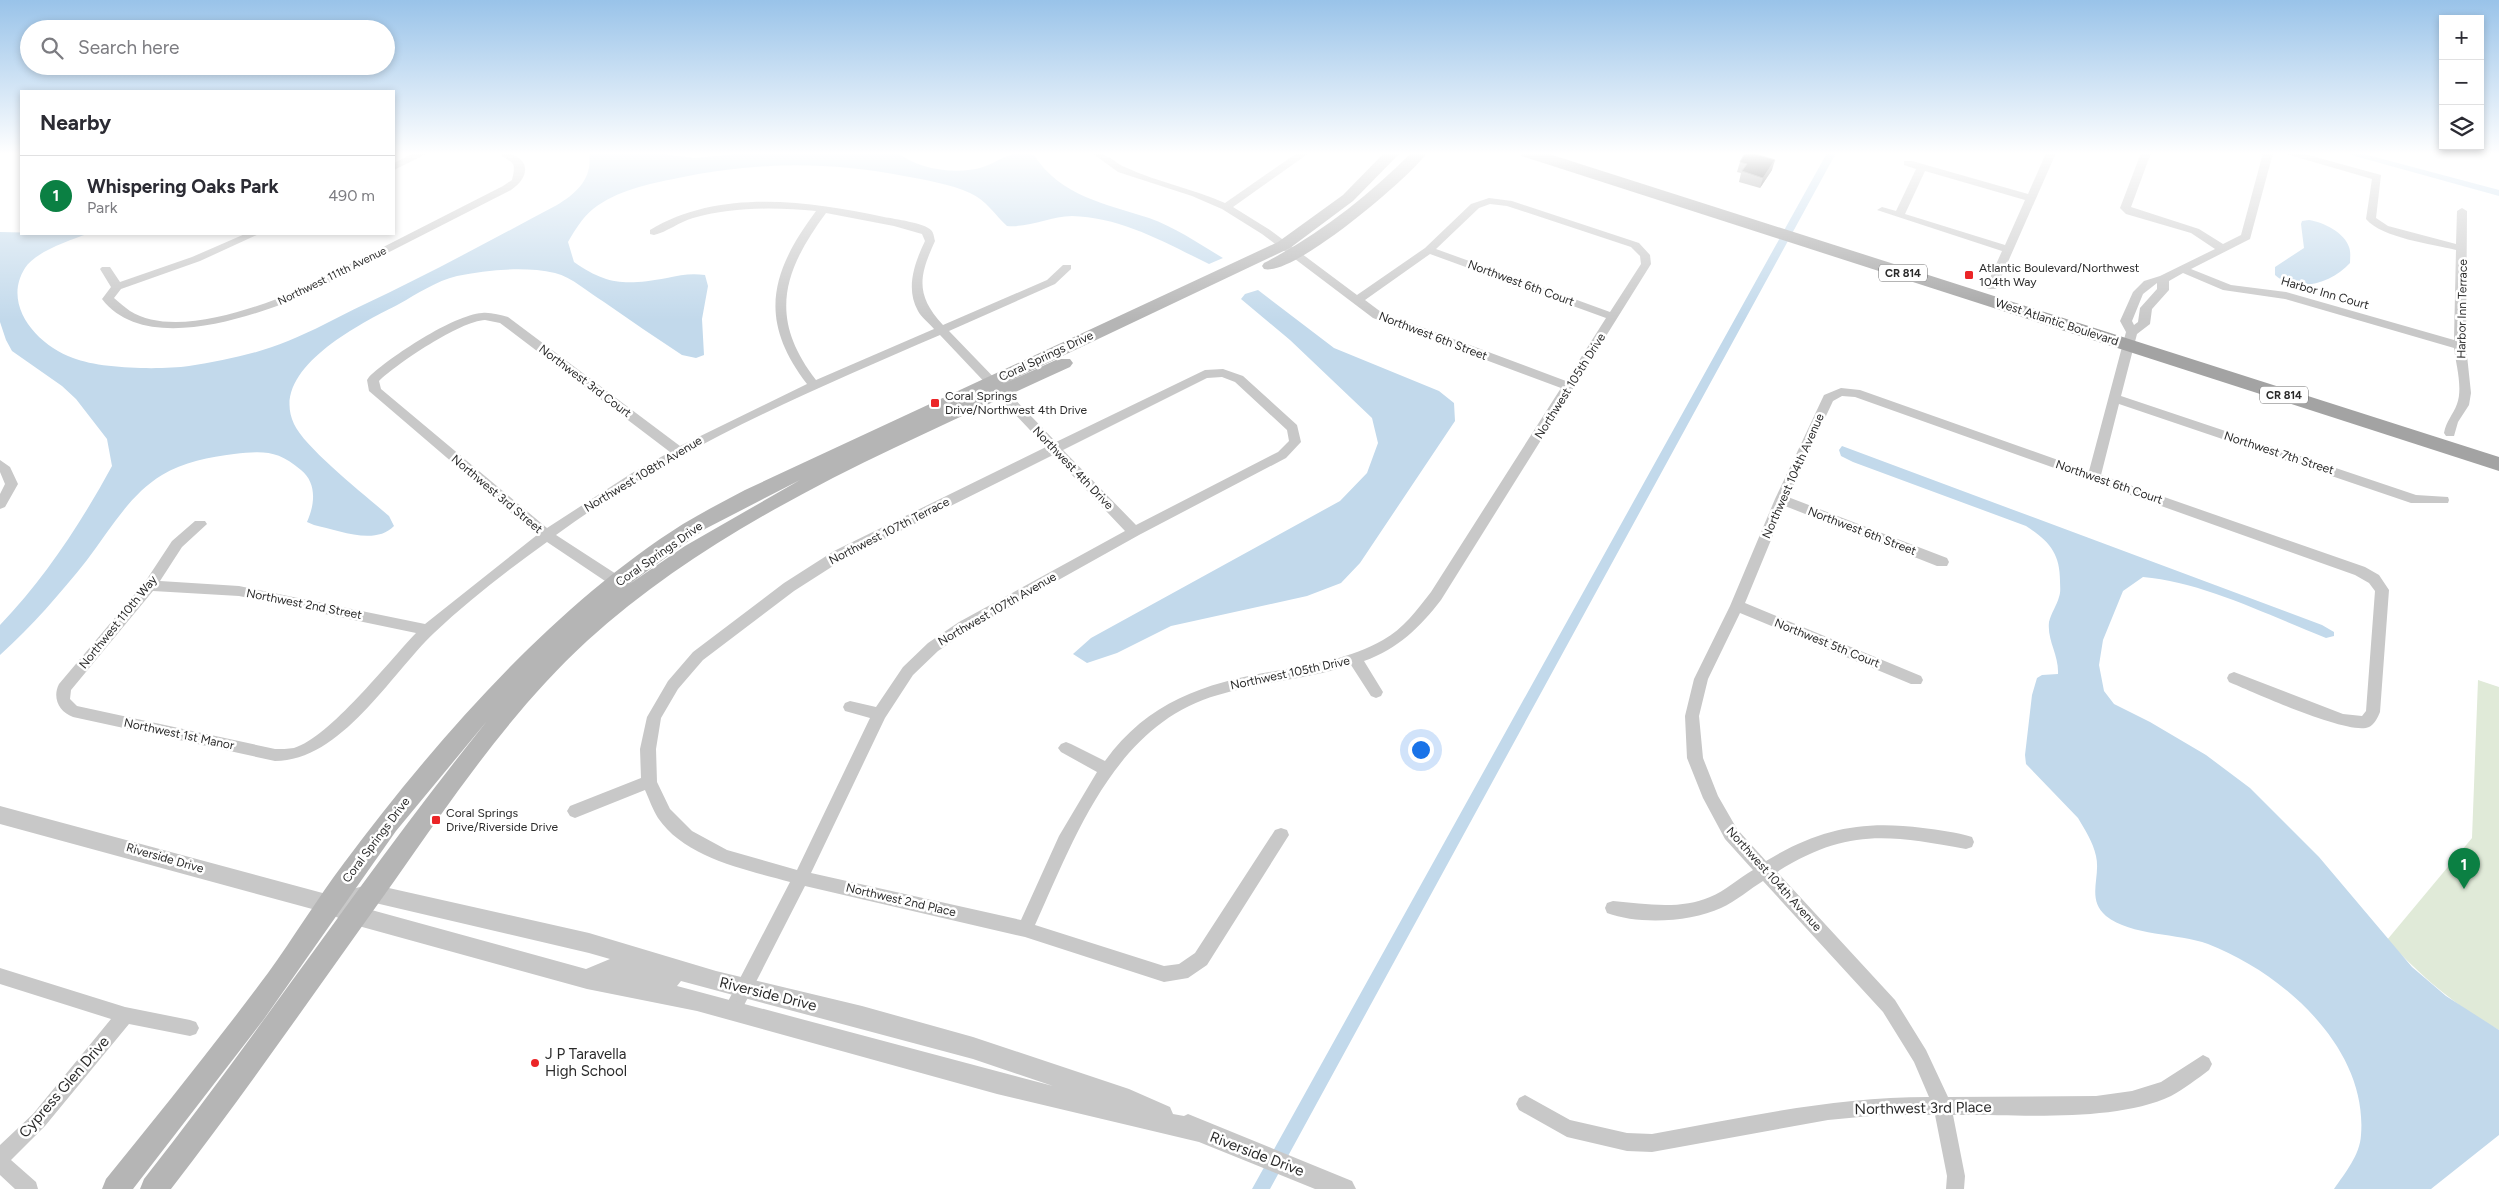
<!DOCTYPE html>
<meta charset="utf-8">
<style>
body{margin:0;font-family:Figtree,sans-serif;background:#f2f2f3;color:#2b2b33}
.controls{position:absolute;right:15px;top:15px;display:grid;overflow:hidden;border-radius:0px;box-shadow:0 2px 8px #0003}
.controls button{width:45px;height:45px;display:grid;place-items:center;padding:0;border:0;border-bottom:1px solid #e1e1e2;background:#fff;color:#2b2b33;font:25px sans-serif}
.you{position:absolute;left:1420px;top:749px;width:18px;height:18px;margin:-12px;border:4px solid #fff;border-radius:50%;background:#1a73e8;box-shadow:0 0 0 8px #1a73e833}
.badge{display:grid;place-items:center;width:32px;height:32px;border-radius:50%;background:#0b8043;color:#fff;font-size:16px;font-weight:700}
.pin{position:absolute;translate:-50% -41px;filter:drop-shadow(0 1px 2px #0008)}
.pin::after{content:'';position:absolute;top:26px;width:18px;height:15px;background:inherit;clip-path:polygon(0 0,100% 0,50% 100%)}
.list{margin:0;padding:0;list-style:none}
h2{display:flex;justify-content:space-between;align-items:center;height:65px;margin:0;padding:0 20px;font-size:21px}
h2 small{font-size:16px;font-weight:400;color:#7c7c81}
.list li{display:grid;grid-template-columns:32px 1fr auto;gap:15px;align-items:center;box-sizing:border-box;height:80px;padding:0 20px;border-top:1px solid #e1e1e2}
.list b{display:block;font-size:19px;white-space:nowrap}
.list p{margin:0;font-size:16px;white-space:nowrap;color:#7c7c81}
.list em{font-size:16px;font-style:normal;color:#7c7c81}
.icon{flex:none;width:28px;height:28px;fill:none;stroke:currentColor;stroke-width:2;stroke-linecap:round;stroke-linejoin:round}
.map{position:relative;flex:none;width:2499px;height:1189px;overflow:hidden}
.search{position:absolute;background:#fff;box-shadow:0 2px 8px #0003;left:20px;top:20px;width:375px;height:55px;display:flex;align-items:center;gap:12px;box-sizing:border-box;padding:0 18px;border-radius:28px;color:#7c7c81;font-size:19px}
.panel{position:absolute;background:#fff;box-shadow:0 2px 8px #0003;left:20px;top:90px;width:375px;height:145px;border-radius:0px}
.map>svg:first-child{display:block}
</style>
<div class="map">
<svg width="2499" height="1189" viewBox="0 0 2499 1189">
<rect width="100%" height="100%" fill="#fff"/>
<path fill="#e0ead8" d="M 2478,680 L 2499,687 L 2499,1030 C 2456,1007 2420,975 2387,940 L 2472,838 Z"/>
<path fill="#c2d9eb" d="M 589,153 L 656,153 L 695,158 L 745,153 L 898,153 C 919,170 958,175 983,167 C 1003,160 1009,149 1034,155 C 1060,196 1106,204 1149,218 C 1175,227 1199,244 1223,258 L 1209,264 C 1166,243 1121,217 1072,216 C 1050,216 1030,228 1007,226 C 995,215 986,200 970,193 C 950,184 926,180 904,176 C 828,161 754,162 678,178 C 648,184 618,190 593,209 C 582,218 575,230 568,242 L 574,262 C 608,286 627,285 667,278 C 681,275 691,273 705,275 L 708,286 L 702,319 L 704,355 L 696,358 L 682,355 C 656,338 630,320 604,302 C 589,293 572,277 555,273 C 524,266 487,270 457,276 C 436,281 417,294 399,304 C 362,323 268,369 294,424 C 305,448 366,496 389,516 L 394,526 C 375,546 338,530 314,525 L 307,522 C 315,504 317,483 301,470 C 277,450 264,451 234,454 C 210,457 183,462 162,475 C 129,495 110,530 87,560 C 60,594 32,626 0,655 L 0,625 C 45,578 81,523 112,466 L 107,439 L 76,399 L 62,386 L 12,351 L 6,340 L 0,322 L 0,232 L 87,234 C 70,240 35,252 25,268 C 1,306 39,346 73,358 C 101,369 160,370 189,366 C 222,361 257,354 288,341 C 313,331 338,317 363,305 C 429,274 493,239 557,205 C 577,193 593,178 589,153 Z
M 2309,220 C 2323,222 2345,233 2349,247 C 2351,252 2350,258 2350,263 C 2332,283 2297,294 2275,275 L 2275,267 L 2304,248 L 2301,224 L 2302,221 Z
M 1258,290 L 1334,348 L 1439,391 L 1454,403 L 1455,421 L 1360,563 L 1341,583 L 1307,596 L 1171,626 L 1117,653 L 1087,663 L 1073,654 L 1091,638 L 1340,501 L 1367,473 L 1378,443 L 1372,418 L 1290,340 L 1241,299 L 1245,294 Z
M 1842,446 L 2322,625 L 2334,632 L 2334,636 L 2326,638 C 2270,616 2203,582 2143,577 L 2123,591 L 2103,640 L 2099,665 L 2104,691 L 2114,704 L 2150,722 L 2206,755 L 2250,788 L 2319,857 L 2412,967 L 2446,996 L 2499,1030 L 2499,1135 L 2431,1189 L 2334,1189 C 2345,1173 2360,1155 2361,1135 C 2368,1048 2283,973 2208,944 C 2178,933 2131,936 2106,916 C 2086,899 2101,877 2096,856 C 2093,842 2085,830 2078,818 L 2026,764 L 2025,755 L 2032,695 L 2037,678 L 2042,675 L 2058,674 C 2059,655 2047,641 2049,622 C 2051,613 2057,605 2059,597 C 2061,592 2060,586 2060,581 C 2060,553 2049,541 2026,526 L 1853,462 L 1841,456 L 1839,450 Z"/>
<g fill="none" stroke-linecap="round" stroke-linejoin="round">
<path fill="#c2d9eb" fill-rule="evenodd" d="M 1827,153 L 1836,153 L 1270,1189 L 1252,1189 Z
M 2344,153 L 2360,153 L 2499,190 L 2499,196 Z"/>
<path fill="#c8c8c8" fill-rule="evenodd" d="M 414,153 L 428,153 L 394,170 L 394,163 Z
M 499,153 C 528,153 534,174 511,190 L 303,296 C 251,317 145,355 102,299 L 111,287 L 100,269 L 102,267 L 110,267 L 120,282 L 192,257 L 245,234 L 259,234 L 200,261 L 121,289 L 114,298 C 119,302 124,307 130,311 C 173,338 252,309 295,292 L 503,186 L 512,180 C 517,159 512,165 499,153 Z
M 1092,153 C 1110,153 1112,162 1127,168 C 1158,182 1193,189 1225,203 L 1297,153 L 1309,153 L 1233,207 L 1270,230 L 1357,295 L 1425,248 L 1471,204 L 1489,198 L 1512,201 L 1639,243 L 1650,255 L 1651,264 L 1441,600 C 1420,627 1398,649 1364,661 L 1383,692 L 1381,696 L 1376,698 L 1371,696 L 1351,665 C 1308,679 1262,682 1218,695 C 1115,724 1075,837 1035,925 L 1164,966 L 1179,964 L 1195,953 L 1275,830 L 1281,828 L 1287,830 L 1289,835 L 1207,965 L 1188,978 L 1164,982 L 1025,937 L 805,886 L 738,1017 L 732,1019 L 726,1017 L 723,1011 L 790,882 C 747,870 685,858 658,818 C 653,810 649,799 645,790 L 575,818 L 570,816 L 567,811 L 570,806 L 641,778 L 640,749 L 647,717 L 668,681 L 693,652 L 784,583 L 834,551 L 1046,447 L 940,335 C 808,392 673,449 556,535 L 630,583 L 632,587 L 630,591 L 620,591 L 547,542 C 508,570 469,600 434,633 C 390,675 341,761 275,761 L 73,717 C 59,712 52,698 59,684 L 145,582 L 172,541 L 195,521 L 205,521 L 207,524 L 182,547 L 160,581 L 239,586 L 425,624 L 537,535 L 369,391 L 367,380 L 369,377 C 390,357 453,315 482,313 C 490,312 500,315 508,317 L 680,446 L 807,384 C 758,320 770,273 816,211 C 776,207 732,207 693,218 C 679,222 667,232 654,235 L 650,234 L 650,230 C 719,188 810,201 884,217 C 895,219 924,223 931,230 C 934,233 934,238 935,241 C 919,276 915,295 943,325 L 1047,280 L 1063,265 L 1071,265 L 1071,269 L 1055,284 L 949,331 L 1056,442 L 1205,370 L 1223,369 L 1243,376 L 1297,425 L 1301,442 L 1286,458 L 1139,535 L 969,630 L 938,651 L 913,675 L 885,718 L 811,873 L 1021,920 L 1059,836 L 1097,772 L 1061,752 L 1058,748 L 1061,744 L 1066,742 L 1071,744 L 1105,761 C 1150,699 1209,682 1281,670 C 1316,664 1351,658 1383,640 C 1403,629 1417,610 1431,592 L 1561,388 L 1373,318 L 1262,234 L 1222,209 L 1192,196 L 1118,172 ZM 1490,204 L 1507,206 L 1631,247 L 1640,256 L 1641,264 L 1610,312 L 1436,249 L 1479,208 ZM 826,213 L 894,226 L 922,234 L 925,241 C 915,262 905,288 918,311 C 921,317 929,323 934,329 L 816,380 C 768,318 783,271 826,213 ZM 1430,254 L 1606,318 L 1566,381 L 1381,312 L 1365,300 ZM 485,320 L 500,323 L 670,452 L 632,473 L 547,528 L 381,389 L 379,381 C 398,363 460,321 485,320 ZM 1222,377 L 1235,382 L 1287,430 L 1289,441 L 1278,452 L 1136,525 L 1063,450 L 1207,378 ZM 1053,455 L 1125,531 L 959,622 L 928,643 L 903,667 L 876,707 L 850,701 L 845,703 L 843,707 L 845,711 L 870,718 L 797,870 L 727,850 L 692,831 L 670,809 L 657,782 L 656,749 L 661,718 L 678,689 L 703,660 L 794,591 L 844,559 ZM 153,591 L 239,596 L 416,633 C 389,661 329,738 294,748 C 288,749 281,749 275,749 L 77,706 L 70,699 L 71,690 Z
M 2046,153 L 2056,153 L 1996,289 L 1988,289 L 1986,287 L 2002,251 L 1877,210 L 1882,207 L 1896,211 L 1916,169 L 1904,165 L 1904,161 L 1912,161 L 2028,194 ZM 1925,171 L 2025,200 L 2005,245 L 1905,214 Z
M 2141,153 L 2151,153 L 2131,207 L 2199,229 L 2223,244 L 2241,235 L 2263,153 L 2273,153 L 2250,239 L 2191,269 L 2231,285 L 2286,292 L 2454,340 L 2456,250 C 2432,244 2382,238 2366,219 L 2372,179 L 2283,153 L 2301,153 L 2381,175 L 2376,218 L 2388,226 L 2456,244 L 2457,211 L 2462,208 L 2467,211 L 2466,346 L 2471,393 L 2469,405 L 2458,422 L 2454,436 L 2446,436 L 2444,433 C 2446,421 2453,415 2457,404 C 2463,388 2456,365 2454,348 L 2285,299 L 2223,290 L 2183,273 L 2169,281 L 2169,290 L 2152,309 L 2150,324 L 2137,334 L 2121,396 L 2416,495 L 2448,497 L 2449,500 L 2448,503 L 2411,503 L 2119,404 L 2101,475 L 2365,567 L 2379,575 L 2389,590 L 2380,712 C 2378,717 2374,725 2369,727 C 2349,736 2253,692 2229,682 L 2227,678 L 2229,674 L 2234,672 L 2343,714 L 2362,716 L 2366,711 L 2375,591 L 2369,583 L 2355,575 L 1855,397 L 1842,396 L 1833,401 L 1788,497 L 1947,558 L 1949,562 L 1947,566 L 1937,566 L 1785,506 L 1745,603 L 1921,676 L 1923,680 L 1921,684 L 1911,684 L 1740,613 L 1708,679 L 1699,716 L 1703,758 L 1718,796 L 1737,829 L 1766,861 C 1819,829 1862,820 1923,828 C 1939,830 1956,832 1972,837 L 1974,842 L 1972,847 L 1966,849 C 1888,835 1847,828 1777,872 L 1895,1000 L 1926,1050 L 1948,1097 L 2096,1096 L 2132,1091 L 2161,1082 L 2203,1055 L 2209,1058 L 2212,1064 L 2209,1070 C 2197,1079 2184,1089 2171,1096 C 2114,1123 2017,1114 1953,1115 L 1965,1176 L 1964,1189 L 1946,1189 L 1947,1176 L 1935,1115 L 1881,1115 L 1828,1120 L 1652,1152 L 1627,1151 L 1567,1137 L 1519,1110 L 1516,1104 L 1519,1098 L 1525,1095 L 1570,1120 L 1627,1133 L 1652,1134 C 1746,1117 1833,1097 1929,1097 L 1914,1062 L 1883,1012 L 1763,881 C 1750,889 1736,901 1721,908 C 1691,922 1639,925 1607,913 L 1605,908 L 1607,903 L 1613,901 C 1644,904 1681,910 1710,897 C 1725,891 1739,878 1753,870 L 1725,839 L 1703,798 L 1687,758 L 1685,716 L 1694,679 L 1730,606 L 1775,499 L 1824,395 L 1841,388 L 1860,390 L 2089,471 L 2126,332 L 2120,321 L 2133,292 L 2144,281 L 2160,276 L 2215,249 L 2191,233 L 2126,214 L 2120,208 ZM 2157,283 L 2157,289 L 2140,308 L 2138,322 L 2134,325 L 2132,321 L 2143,294 Z
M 0,460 L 10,467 L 18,484 L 5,507 L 0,509 L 0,494 L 5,484 L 0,472 Z
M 0,968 L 125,1007 L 190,1020 L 196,1022 L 199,1028 L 196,1034 L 190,1036 L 129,1024 L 45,1126 L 11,1160 L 36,1182 L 38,1189 L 15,1189 L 0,1175 L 0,1145 L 33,1114 L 111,1019 L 0,984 Z"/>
<path fill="#c8c8c8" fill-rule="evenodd" d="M 0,806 L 330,895 L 371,884 L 589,933 L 716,971 L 862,1006 L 973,1037 L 1129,1089 L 1170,1107 L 1173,1114 L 1184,1116 L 1188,1114 L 1352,1181 L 1356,1189 L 1315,1189 L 1199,1142 L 997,1094 L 697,1011 L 587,989 L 355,925 L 327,913 L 0,824 ZM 371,902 L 589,953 L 610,959 L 586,969 L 357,906 ZM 681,981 L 973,1059 L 1053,1086 L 677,986 Z"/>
<path fill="#b5b5b5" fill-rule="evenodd" d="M 1384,153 L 1400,153 L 1353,201 L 1290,248 L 1001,385 L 1058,359 L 1070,359 L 1073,363 L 1070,367 C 903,444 725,516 587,641 C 512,710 454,796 395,880 C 321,983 249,1088 171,1189 L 140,1189 L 144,1179 C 262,1029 367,870 487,721 L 396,831 L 264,1019 L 133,1189 L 102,1189 L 106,1179 C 161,1111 216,1043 268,973 C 294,937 317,899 344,863 C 435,741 553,606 683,524 C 703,512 724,501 745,490 L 1278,242 L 1343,195 ZM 800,480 L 685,546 L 628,585 L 705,529 Z
M 1411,153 L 1427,153 C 1408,179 1293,277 1264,269 L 1262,266 L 1264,263 C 1320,234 1367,197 1411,153 Z"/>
<path fill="#a3a3a3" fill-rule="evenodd" d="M 1520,153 L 1546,153 L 2499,457 L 2499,471 L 1522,156 Z"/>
</g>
<path fill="#888" d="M 1740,162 L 1772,170 L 1760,188 L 1739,182 L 1741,173 L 1737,172 Z"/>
<path fill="#595959" d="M 1775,160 L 1772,170 L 1760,188 L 1763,178 Z"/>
<path fill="#121212" stroke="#595959" d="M 1745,153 L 1752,153 L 1775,160 L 1763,178 L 1742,171 L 1747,164 L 1740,162 Z"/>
<linearGradient id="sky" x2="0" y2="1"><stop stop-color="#99c3e9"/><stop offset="0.48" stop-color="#fff"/><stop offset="1" stop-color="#fff" stop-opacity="0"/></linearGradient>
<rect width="2499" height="320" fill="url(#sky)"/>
<g fill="#eb2527" stroke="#fff" stroke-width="2">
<rect x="1964" y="270" width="10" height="10" rx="2.5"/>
<rect x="930" y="398" width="10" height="10" rx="2.5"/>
<rect x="431" y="815" width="10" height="10" rx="2.5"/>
<circle cx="535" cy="1063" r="5"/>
</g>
<g text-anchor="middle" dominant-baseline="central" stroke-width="5" stroke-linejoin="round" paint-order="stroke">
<g fill="#fff" stroke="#6b6b6b" stroke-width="1">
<rect x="1879" y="264.5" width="48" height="17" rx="4"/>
<rect x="2260" y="386.5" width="48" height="17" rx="4"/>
</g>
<g font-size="11" font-weight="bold" fill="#2b2b2b">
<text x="1903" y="273">CR 814</text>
<text x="2284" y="395">CR 814</text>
</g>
<g font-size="11" fill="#2b2b2b" stroke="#fff">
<text transform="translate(332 276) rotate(-26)">Northwest 111th Avenue</text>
</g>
<g font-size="12" fill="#2b2b2b" stroke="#fff" text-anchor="start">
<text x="1979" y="268">Atlantic Boulevard/Northwest<tspan x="1979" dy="14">104th Way</tspan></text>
<text x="945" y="396">Coral Springs<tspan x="945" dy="14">Drive/Northwest 4th Drive</tspan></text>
<text x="446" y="813">Coral Springs<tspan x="446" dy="14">Drive/Riverside Drive</tspan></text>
</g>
<g font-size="12" fill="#2b2b2b" stroke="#fff">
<text transform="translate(1521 283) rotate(20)">Northwest 6th Court</text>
<text transform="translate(2325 293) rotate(16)">Harbor Inn Court</text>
<text transform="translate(2462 309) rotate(-89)">Harbor Inn Terrace</text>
<text transform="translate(2057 322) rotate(18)">West Atlantic Boulevard</text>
<text transform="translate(1433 336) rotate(21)">Northwest 6th Street</text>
<text transform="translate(1046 356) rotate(-25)">Coral Springs Drive</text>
<text transform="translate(585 381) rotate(37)">Northwest 3rd Court</text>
<text transform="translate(1570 386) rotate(-58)">Northwest 105th Drive</text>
<text transform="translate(2279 453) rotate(18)">Northwest 7th Street</text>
<text transform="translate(1073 468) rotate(46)">Northwest 4th Drive</text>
<text transform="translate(643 474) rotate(-31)">Northwest 108th Avenue</text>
<text transform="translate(1793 476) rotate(-66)">Northwest 104th Avenue</text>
<text transform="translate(2109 482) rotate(19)">Northwest 6th Court</text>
<text transform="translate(497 494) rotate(40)">Northwest 3rd Street</text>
<text transform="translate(889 531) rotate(-27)">Northwest 107th Terrace</text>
<text transform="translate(1862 531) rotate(21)">Northwest 6th Street</text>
<text transform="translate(659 554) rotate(-35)">Coral Springs Drive</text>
<text transform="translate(304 604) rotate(11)">Northwest 2nd Street</text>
<text transform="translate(997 609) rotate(-30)">Northwest 107th Avenue</text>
<text transform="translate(118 622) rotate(-51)">Northwest 110th Way</text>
<text transform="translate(1827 643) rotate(22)">Northwest 5th Court</text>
<text transform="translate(1290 673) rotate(-12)">Northwest 105th Drive</text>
<text transform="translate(179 734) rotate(12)">Northwest 1st Manor</text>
<text transform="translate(376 840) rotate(-53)">Coral Springs Drive</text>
<text transform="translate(165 858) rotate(16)">Riverside Drive</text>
<text transform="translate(1774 879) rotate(48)">Northwest 104th Avenue</text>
<text transform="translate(901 900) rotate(13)">Northwest 2nd Place</text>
</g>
<g font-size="15" fill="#2b2b2b" stroke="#fff">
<text transform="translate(768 994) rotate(14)">Riverside Drive</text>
<text transform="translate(64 1087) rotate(-49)">Cypress Glen Drive</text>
<text transform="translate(1923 1108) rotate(-1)">Northwest 3rd Place</text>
<text transform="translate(1257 1154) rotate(21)">Riverside Drive</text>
</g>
<g font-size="15" fill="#2b2b2b" stroke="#fff" text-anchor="start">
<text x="545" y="1054">J P Taravella<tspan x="545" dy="17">High School</tspan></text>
</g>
</g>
</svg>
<div class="controls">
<button>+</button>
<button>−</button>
<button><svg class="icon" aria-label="layers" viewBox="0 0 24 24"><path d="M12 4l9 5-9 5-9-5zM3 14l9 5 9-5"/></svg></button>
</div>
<div class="you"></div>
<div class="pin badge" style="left:2464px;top:889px">1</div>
<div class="search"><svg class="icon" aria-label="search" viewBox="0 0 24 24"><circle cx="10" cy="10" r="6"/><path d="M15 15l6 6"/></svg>Search here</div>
<section class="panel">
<h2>Nearby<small></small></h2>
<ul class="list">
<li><span class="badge">1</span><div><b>Whispering Oaks Park</b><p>Park</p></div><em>490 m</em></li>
</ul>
</section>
</div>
